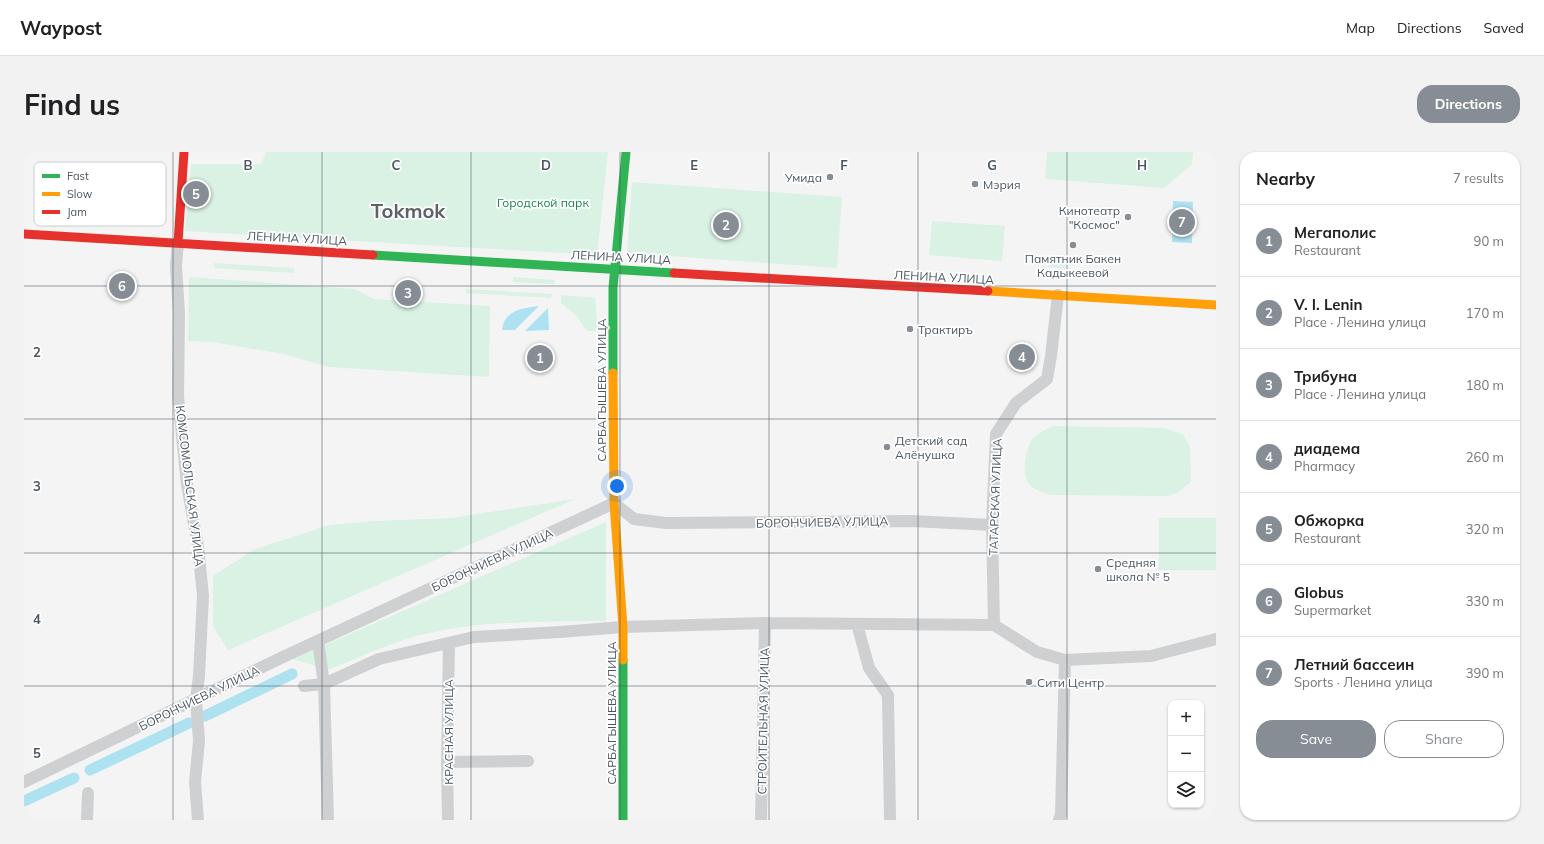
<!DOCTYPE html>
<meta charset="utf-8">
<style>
body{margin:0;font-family:Mulish,sans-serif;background:#f2f2f2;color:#202124}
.controls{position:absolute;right:12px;bottom:12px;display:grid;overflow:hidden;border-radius:8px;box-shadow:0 1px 3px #0004}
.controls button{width:36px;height:36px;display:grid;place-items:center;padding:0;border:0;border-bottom:1px solid #e0e0e0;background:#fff;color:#202124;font:20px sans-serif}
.you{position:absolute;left:593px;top:334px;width:14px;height:14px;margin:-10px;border:3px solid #fff;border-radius:50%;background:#1a73e8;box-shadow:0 0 0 6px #1a73e833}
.badge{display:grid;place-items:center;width:26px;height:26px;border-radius:50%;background:#868d94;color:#fff;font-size:13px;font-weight:700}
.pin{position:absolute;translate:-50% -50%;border:2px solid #fff;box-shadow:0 1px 4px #0006}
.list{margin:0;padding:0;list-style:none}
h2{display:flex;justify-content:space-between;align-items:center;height:52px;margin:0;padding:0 16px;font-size:17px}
h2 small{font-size:13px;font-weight:400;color:#757577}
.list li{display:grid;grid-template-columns:26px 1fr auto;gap:12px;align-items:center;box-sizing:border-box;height:72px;padding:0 16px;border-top:1px solid #e0e0e0}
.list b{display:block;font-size:15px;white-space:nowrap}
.list p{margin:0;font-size:13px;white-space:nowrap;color:#757577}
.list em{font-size:13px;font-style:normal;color:#757577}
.actions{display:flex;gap:8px;padding:12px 16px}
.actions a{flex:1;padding:9px 0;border:1px solid #868d94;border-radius:16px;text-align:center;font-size:14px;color:#868d94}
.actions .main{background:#868d94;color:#fff}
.icon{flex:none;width:22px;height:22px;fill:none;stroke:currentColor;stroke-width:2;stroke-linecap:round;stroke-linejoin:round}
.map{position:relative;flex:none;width:1192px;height:668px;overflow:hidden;border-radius:16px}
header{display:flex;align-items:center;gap:24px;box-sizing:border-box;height:56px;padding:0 20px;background:#fff;border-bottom:1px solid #e0e0e0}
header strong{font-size:19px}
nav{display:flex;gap:22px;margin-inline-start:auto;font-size:14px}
.intro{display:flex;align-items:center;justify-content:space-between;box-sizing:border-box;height:96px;padding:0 24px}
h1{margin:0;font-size:28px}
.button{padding:10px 18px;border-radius:16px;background:#868d94;color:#fff;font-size:14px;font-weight:700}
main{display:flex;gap:24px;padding:0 24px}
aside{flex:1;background:#fff;border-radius:16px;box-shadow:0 1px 3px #0004}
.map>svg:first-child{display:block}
</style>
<header>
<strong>Waypost</strong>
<nav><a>Map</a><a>Directions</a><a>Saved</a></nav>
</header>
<div class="intro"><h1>Find us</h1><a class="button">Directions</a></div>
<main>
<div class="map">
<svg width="1192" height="668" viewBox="0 0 1192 668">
<rect width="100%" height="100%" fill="#f4f4f4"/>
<path fill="#d9f2e3" d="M 242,0 L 584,0 L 573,103 L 161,79 L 167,12 L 237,12 Z
M 1023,0 L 1169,0 L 1168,12 L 1140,36 L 1021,27 Z
M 608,30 L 818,45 L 813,116 L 603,101 Z
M 908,69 L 981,74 L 978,109 L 905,103 Z
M 1026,104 L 1042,105 L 1041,117 L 1025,115 Z
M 190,111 L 270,116 L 270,121 L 190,116 Z
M 165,125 L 331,137 L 350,147 L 466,154 L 465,225 L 305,215 L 259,202 L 188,190 L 164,189 Z
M 489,125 L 531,128 L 530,132 L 489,130 Z
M 442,137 L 528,142 L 527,146 L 441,141 Z
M 537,143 L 571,146 L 574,179 L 563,179 L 552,163 L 537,151 Z
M 1028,274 L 1140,276 L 1159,282 L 1166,295 L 1167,330 L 1153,341 L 1143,344 L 1027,343 C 1018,340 1008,338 1003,329 C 998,319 1002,292 1011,284 C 1016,280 1023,277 1028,274 Z
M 551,347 L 204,498 L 189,474 L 189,424 L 231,397 L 306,373 L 352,369 L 427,366 Z
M 1135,366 L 1192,366 L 1192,418 L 1135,418 Z
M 582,370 L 582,469 C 525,470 466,468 410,480 C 373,487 339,504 304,518 L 269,507 Z"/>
<path fill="#aee2f0" d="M 1149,49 L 1169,50 L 1168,91 L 1148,90 Z
M 515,154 L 491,178 L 478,178 C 480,158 499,156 515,154 Z
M 524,156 L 525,178 L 501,179 Z"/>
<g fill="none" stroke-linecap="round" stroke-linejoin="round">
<path stroke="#aee2f0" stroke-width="11" d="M 181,564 L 268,522
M 66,618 L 165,571
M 0,649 L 50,626"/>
<path stroke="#ced0d2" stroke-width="12" d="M 154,91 L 152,114 L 155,161 L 154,244 L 163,333 L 174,394 L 179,444 L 175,524 L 172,547 L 175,589 L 171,630 L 174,668
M 833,472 L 845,516 L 864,543 L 866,668
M 970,473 L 968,373 L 972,282 L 992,251 L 1023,227 L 1027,204 L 1034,143
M 294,489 L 300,532 L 304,668
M 280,534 L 300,532 L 355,507 L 450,485 L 536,480 L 599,475 L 741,471 L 970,473 L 1013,500 L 1041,508 L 1127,504 L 1192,487
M 423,610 L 504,609
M 0,630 L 259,505 L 590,351 L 610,367 L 642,371 L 888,369 L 968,373
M 63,668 L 64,641
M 424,668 L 423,610 L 425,491
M 737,668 L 741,471
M 1035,668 L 1037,663 L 1041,508"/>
<path stroke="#30b455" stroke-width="9" d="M 349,103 L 650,121
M 589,221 L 589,136 L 602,0
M 599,508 L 599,668"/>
<path stroke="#ff9f0a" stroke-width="9" d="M 964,139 L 1192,153
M 589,221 L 590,351 L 599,475 L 599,508"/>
<path stroke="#e5322d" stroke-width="9" d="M 0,82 L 349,103
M 154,91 L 160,0
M 650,121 L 964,139"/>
</g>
<path fill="none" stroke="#4a5661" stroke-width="1" stroke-opacity="0.55" d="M 149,0 L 149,668M 298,0 L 298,668M 447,0 L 447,668M 596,0 L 596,668M 745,0 L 745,668M 894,0 L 894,668M 1043,0 L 1043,668M 0,134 L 1192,134M 0,267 L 1192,267M 0,401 L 1192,401M 0,534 L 1192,534"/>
<g fill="#868d94" stroke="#fff" stroke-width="1.5">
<circle cx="806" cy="25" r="4"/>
<circle cx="951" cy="32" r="4"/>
<circle cx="1104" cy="65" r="4"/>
<circle cx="1049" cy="93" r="4"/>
<circle cx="886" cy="177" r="4"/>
<circle cx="863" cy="295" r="4"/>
<circle cx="1074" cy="417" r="4"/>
<circle cx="1005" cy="530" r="4"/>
</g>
<g text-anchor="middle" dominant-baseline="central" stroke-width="3.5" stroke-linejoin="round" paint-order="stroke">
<g font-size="12" fill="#4a5661" stroke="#fff" text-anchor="start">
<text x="798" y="25" text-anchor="end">Умида</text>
<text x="959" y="32">Мэрия</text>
<text x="1096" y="58" text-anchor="end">Кинотеатр<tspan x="1096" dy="14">"Космос"</tspan></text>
<text x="1049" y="106" text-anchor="middle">Памятник Бакен<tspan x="1049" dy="14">Кадыкеевой</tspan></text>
<text x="894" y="177">Трактиръ</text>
<text x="871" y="288">Детский сад<tspan x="871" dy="14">Алёнушка</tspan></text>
<text x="1082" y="410">Средняя<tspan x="1082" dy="14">школа № 5</tspan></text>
<text x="1013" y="530">Сити Центр</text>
</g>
<g font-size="12" fill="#17864f" stroke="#fff">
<text x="519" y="50">Городской парк</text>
</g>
<g font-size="12" fill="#4a5661" stroke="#fff">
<text transform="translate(273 86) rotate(3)">ЛЕНИНА УЛИЦА</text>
<text transform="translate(597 105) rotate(3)">ЛЕНИНА УЛИЦА</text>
<text transform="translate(920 125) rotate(3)">ЛЕНИНА УЛИЦА</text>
<text transform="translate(577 238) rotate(-90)">САРБАГЫШЕВА УЛИЦА</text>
<text transform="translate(166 334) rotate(83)">КОМСОМОЛЬСКАЯ УЛИЦА</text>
<text transform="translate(971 345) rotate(-88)">ТАТАРСКАЯ УЛИЦА</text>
<text transform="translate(798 370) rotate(-1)">БОРОНЧИЕВА УЛИЦА</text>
<text transform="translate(468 408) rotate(-25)">БОРОНЧИЕВА УЛИЦА</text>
<text transform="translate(175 546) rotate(-26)">БОРОНЧИЕВА УЛИЦА</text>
<text transform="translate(587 561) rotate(-90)">САРБАГЫШЕВА УЛИЦА</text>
<text transform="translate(739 569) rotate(-89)">СТРОИТЕЛЬНАЯ УЛИЦА</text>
<text transform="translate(424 580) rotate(-90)">КРАСНАЯ УЛИЦА</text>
</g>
<g font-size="20" font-weight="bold" fill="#5f6368" stroke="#fff">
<text x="384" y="58">Tokmok</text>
</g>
</g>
<rect x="10" y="10" width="132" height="64" rx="6" fill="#fff" stroke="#c9ccd0" stroke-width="1"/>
<rect x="18" y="22" width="18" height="4" fill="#30b455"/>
<rect x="18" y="40" width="18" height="4" fill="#ff9f0a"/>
<rect x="18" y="58" width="18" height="4" fill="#e5322d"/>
<g font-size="11" fill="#4a5661">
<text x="43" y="28">Fast</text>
<text x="43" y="46">Slow</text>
<text x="43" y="64">Jam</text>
</g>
<g font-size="13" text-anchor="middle" font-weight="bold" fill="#4a5661" stroke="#fff" stroke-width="3.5" stroke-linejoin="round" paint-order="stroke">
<text x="224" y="18">B</text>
<text x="372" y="18">C</text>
<text x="522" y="18">D</text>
<text x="670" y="18">E</text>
<text x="820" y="18">F</text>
<text x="968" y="18">G</text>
<text x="1118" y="18">H</text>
<text x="13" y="205">2</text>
<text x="13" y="339">3</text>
<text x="13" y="472">4</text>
<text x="13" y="606">5</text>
</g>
</svg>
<div class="controls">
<button>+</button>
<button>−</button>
<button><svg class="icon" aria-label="layers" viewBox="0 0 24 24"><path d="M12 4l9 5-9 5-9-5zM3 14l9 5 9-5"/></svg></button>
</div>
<div class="you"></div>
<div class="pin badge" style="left:516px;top:206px">1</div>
<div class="pin badge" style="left:702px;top:73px">2</div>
<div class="pin badge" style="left:384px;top:141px">3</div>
<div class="pin badge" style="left:998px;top:205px">4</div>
<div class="pin badge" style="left:172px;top:42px">5</div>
<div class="pin badge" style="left:98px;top:134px">6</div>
<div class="pin badge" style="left:1158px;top:70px">7</div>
</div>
<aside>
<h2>Nearby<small>7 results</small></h2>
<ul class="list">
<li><span class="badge">1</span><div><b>Мегаполис</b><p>Restaurant</p></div><em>90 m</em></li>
<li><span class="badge">2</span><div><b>V. I. Lenin</b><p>Place · Ленина улица</p></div><em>170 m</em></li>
<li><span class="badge">3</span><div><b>Трибуна</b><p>Place · Ленина улица</p></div><em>180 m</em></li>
<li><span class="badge">4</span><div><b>диадема</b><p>Pharmacy</p></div><em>260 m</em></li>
<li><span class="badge">5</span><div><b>Обжорка</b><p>Restaurant</p></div><em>320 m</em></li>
<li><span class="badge">6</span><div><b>Globus</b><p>Supermarket</p></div><em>330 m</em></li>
<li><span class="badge">7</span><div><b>Летний бассеин</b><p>Sports · Ленина улица</p></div><em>390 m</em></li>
</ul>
<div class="actions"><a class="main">Save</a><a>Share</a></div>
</aside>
</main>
